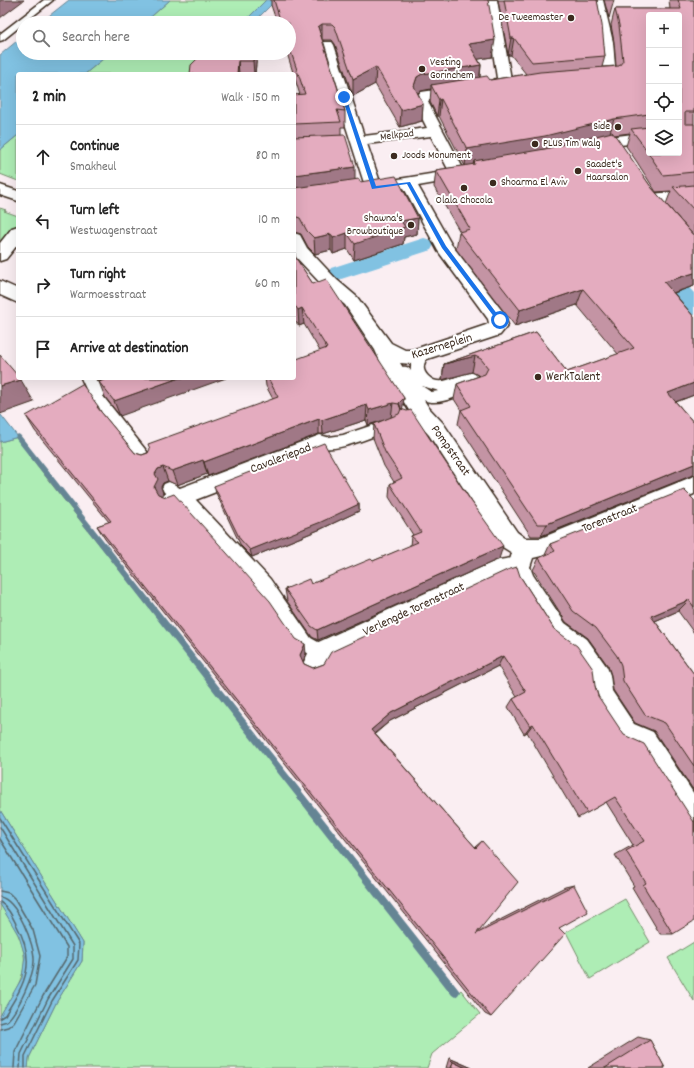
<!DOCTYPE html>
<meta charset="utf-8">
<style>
body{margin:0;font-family:Dekko,sans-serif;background:#f2f2f2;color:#222}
.controls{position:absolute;right:12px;top:12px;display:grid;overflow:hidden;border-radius:4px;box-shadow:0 4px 16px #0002}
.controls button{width:36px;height:36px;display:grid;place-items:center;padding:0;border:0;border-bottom:1px solid #e0e0e0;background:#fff;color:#222;font:20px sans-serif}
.stop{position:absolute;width:12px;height:12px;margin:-9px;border:3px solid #1a73e8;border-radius:50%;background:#fff}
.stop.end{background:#1a73e8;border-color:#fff;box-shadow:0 1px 4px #0008}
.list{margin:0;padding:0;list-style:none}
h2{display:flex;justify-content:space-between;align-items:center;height:52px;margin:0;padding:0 16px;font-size:17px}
h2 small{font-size:13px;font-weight:400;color:#767676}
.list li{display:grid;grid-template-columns:26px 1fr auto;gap:12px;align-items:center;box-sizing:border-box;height:64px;padding:0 16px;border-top:1px solid #e0e0e0}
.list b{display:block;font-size:15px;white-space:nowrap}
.list p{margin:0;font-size:13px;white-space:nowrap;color:#767676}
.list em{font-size:13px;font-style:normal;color:#767676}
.icon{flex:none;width:22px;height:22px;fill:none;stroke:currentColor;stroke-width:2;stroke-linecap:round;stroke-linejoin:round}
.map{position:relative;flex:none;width:694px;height:1068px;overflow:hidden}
.search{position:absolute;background:#fff;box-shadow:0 4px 16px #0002;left:16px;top:16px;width:280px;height:44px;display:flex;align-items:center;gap:10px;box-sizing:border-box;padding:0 14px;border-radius:22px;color:#767676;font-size:15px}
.panel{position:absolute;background:#fff;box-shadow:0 4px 16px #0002;left:16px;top:72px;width:280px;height:308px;border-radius:4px}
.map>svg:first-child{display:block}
</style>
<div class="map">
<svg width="694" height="1068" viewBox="0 0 694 1068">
<rect width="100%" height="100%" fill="#faeef2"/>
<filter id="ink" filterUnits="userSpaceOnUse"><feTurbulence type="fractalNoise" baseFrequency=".025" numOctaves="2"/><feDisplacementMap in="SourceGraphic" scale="8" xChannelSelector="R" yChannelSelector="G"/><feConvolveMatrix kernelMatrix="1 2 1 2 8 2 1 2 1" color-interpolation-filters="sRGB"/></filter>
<g filter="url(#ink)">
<path fill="#aeedb5" stroke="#748c6a" d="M 170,0 L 266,0 L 243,23 L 144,23 Z
M 110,53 L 214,53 L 193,74 L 85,74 Z
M 18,135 L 18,181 L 0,174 L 0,150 Z
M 0,208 L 6,210 L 4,211 L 18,216 L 18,225 L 0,247 Z
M 18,437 L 30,456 L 50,482 L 455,995 L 461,990 L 480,1014 L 432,1054 L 427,1068 L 28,1068 L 29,1058 L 56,1003 L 82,961 L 83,943 L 0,810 L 0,442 Z
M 625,899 L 650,942 L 590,979 L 566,932 Z
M 0,904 C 14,927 32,950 21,978 C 16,991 7,1004 0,1016 Z
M 694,942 L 694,1001 L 668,958 Z"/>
<path fill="#81c2e2" stroke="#658594" d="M 69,0 L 170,0 L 144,23 L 40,23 Z
M 266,0 L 276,0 L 253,23 L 243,23 Z
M 23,36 L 23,53 L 110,53 L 85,74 L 18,74 L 18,135 L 0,150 L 0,55 Z
M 0,415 L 1,415 L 18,437 L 0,442 Z
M 0,810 L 83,943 L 82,961 L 56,1003 L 29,1058 L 28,1068 L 0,1068 L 0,1016 L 22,978 L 25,956 L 19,936 L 0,904 Z"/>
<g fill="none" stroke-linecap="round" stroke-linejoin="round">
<path stroke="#57676c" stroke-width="1.5" d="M 0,818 L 79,944 L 78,960 L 52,1001 L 25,1056 L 25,1068
M 0,827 L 73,946 L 73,959 L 48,999 L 21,1054 L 20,1068
M 0,839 L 67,947 L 67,957 L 43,996 L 15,1052 L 14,1068
M 0,891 L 9,893 L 15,899 L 33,930 L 40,956 L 35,985 L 14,1022 L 8,1027 L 0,1029
M 0,897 C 17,900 35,945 34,961 C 34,975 18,1010 8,1020 C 6,1022 3,1022 0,1023
M 0,902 C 8,907 12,916 16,924 C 37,962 26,982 5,1015 L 0,1018"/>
<path fill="#658594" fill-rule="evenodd" d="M 18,434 L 20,435 L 458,989 L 460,992 L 458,995 L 455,997 L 452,995 L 16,439 L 15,437 Z"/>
<path fill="#81c2e2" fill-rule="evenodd" d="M 424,238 L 431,240 L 434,245 L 431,250 L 338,280 L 331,278 L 328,273 L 331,268 Z
M 655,257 L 662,259 L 694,293 L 694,315 L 686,312 L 648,269 L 645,264 L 648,259 Z"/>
<defs>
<path id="service" d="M 44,0 L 53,0 L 3,40 L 0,41 L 0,34 Z
M 423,349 L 428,351 L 429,354 C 425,362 420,368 428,376 C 442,390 457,372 472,373 C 477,374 480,380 483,384 L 481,388 C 440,402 423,417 397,371 L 399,368 C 405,366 408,366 411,371 C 410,362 415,352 423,349 ZM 422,386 L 439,391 L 431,392 Z
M 81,378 L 95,378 L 102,395 L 152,458 L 154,462 L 152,466 L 147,468 L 142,466 L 92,402 Z
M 391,419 L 396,420 L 398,424 L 396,428 C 375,435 337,454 315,447 L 313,443 L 315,439 L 343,435 Z
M 169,482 L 174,484 L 196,500 L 270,579 L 311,638 L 327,647 L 329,653 L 327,659 L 321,661 L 299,648 L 258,589 L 186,508 L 164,492 L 162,488 L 164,484 Z"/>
<path id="pedestrian" d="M 649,132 L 649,142 L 610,146 L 591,152 L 586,150 L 583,147 L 586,144 L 609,137 Z
M 694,190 L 694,200 L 651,204 L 645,203 L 643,199 L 645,195 L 651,194 Z
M 110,378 L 142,378 L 139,383 C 125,388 100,401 87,396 L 84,391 L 87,386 Z
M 320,435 L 327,437 L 330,443 L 327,449 L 172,509 L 164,506 L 161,500 L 164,494 Z
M 519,557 L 527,560 L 530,567 L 527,574 L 502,580 L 330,661 L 324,672 L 315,676 L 306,672 L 303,664 L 312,645 L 491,563 L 499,560 Z"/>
<path id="minor" d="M 485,0 L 497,0 L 511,79 L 505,86 L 499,89 L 429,100 L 428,102 L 466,174 L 464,177 L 458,179 L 418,186 L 451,244 L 503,312 L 508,325 L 500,335 L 412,364 L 400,363 L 429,408 L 443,423 L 517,532 L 525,538 L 541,538 L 694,476 L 694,494 L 550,554 L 533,558 L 530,567 L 533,575 L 565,623 L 587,639 L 607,667 L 610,675 L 612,691 L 634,724 L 653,732 L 694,794 L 694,831 L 684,828 L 635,750 L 616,742 L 591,704 L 588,695 L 586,678 L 571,655 L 549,639 L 516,587 L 508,567 L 512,553 L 501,546 L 429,435 L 415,420 L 383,368 L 375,350 L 345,305 L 325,288 L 294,255 L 294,233 L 300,235 L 307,248 L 337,280 L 357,297 L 391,343 L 405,350 L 412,350 L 486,325 L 489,323 L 488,319 L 438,251 L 404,188 L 371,194 L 365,193 L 363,189 L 365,186 L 320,45 L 322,42 L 332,42 L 334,45 L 364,136 L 427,128 L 414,102 L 417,95 L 421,92 L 491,82 L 497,78 ZM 431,136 L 449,171 L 380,182 L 367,144 Z
M 591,0 L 603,0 L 613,42 L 616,78 L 614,81 L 591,83 L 586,82 L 584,79 L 586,76 L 602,74 L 599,42 Z
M 0,185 L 18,191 L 18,201 L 0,195 Z
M 18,226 L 18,244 L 6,259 L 0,261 L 0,243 L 12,228 Z
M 0,281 L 18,289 L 18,303 L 0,295 Z"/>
</defs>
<use href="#service" stroke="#3b2a1e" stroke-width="3"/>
<use href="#pedestrian" stroke="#3b2a1e" stroke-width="3"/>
<use href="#minor" stroke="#3b2a1e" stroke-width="3"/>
<use href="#service" fill="#fff" fill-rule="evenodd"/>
<use href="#pedestrian" fill="#fff" fill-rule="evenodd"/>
<use href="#minor" fill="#fff" fill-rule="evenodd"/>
</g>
<path fill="#c494a4" stroke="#3b2a1e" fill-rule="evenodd" d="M 271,0 L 488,0 L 492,57 L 478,59 L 481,65 L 480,77 L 490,80 L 526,74 L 511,55 L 508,55 L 498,0 L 597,0 L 605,56 L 602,67 L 616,66 L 614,42 L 611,25 L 615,9 L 670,9 L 669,0 L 694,0 L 694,236 L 666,204 L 671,191 L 656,192 L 637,162 L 626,146 L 630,133 L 614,135 L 651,187 L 694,236 L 694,286 L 674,293 L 694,317 L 694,395 L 676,402 L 694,423 L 694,475 L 693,475 L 541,536 L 531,536 L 458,424 L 461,410 L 454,399 L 457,384 L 479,376 L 478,375 L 472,372 L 442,380 L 444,364 L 536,332 L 567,372 L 618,354 L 577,305 L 515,326 L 456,249 L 459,232 L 460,232 L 434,187 L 436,170 L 465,166 L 439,116 L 437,116 L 430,102 L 431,89 L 421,91 L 418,93 L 423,104 L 422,121 L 400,127 L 375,84 L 353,96 L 335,44 L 332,40 L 323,40 L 345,111 L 345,127 L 341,127 L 341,135 L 355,180 L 360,182 L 418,218 L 417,234 L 404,237 L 403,244 L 354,260 L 347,249 L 333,254 L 331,250 L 315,254 L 308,247 L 301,234 L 294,232 L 294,95 L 300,95 L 287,53 L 289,53 L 289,23 L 277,23 L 271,5 ZM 649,15 L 679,153 L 649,153 Z
M 604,0 L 614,0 L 609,18 Z
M 257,53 L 255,74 L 190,74 Z
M 294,242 L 295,257 L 313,284 L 404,398 L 402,409 L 499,559 L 318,640 L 312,637 L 287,601 L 285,589 L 311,584 L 373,561 L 410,546 L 411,536 L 413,535 L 389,497 L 390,484 L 394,482 L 384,466 L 373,438 L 374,424 L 381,421 L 368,425 L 366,420 L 323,434 L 319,434 L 208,476 L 207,474 L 177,485 L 168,481 L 163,483 L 161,487 L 163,493 L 162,496 L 306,654 L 303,661 L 304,664 L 313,668 L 324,664 L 520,576 L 554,629 L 595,686 L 673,934 L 660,934 L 632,887 L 634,886 L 615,855 L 633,845 L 606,802 L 578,818 L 527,732 L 524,734 L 508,707 L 513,699 L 517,697 L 498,666 L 390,721 L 375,734 L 475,847 L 482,841 L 478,931 L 565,887 L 574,885 L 559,928 L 491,1017 L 485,1014 L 105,539 L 97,526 L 109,522 L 35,431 L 26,416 L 98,406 L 101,412 L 135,453 L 142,455 L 273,399 L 266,386 L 265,378 L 294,378 L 320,351 L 304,324 L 299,326 L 297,323 L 294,322 Z
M 109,378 L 120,416 L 105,397 L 99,382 Z
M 214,486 L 359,504 L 359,511 L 321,529 L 252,557 L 241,546 L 216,493 Z
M 694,500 L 694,633 L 678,611 L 655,621 L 694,674 L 694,791 L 654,731 L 635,723 L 613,690 L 611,675 L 608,666 L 588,638 L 566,622 L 533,570 L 539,558 L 545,555 L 550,544 Z
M 638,1037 L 650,1040 L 665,1068 L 588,1068 Z
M 449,1058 L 472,1068 L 446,1068 Z"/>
<path fill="#a07886" stroke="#3b2a1e" d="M 0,0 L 24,0 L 0,18 Z
M 322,24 L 322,40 L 318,27 Z
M 511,38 L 514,38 L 511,55 L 508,55 Z
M 495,40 L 492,57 L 467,61 L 469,44 Z
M 254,53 L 257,53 L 255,74 L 254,74 L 253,61 Z
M 238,61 L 239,74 L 237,74 Z
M 481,65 L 479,82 L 431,85 L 431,89 L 421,91 L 416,94 L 414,86 L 417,77 L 422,74 Z
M 376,67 L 375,84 L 353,96 L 353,79 Z
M 441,99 L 439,116 L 437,116 L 439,100 Z
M 423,104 L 422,121 L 400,127 L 401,110 Z
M 614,119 L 609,136 L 541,153 L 474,161 L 473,165 L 465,166 L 467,149 Z
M 355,167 L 355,184 L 294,192 L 294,175 Z
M 418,218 L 417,234 L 404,237 L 403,244 L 354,260 L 355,244 L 401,221 Z
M 347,233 L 347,249 L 333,254 L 333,238 Z
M 331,234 L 331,250 L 315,254 L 314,238 Z
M 294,242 L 295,258 L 294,259 Z
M 694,273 L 694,286 L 657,298 L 664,282 Z
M 583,289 L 577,305 L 515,326 L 520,310 Z
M 302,308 L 304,324 L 299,326 L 298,310 Z
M 475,356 L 472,372 L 442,380 L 444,364 Z
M 99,378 L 106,378 L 100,380 Z
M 179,378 L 226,378 L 120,416 L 114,401 Z
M 21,380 L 34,402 L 0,414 L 0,386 Z
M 694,383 L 694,395 L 659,408 L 668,393 Z
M 404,398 L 402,413 L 399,403 Z
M 393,403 L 391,418 L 368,425 L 369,410 Z
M 367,405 L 366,420 L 323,434 L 322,420 Z
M 319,419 L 319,434 L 208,476 L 204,462 Z
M 203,460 L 207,474 L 177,485 L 172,471 Z
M 694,464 L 694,474 L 693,475 L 541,536 L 547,524 Z
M 163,467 L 168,481 L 163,483 L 161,487 L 163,493 L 160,501 L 154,487 L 155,474 L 158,469 Z
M 359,504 L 359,511 L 321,529 L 252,557 L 250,550 Z
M 503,546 L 499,559 L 318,640 L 317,630 Z
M 689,600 L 678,611 L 641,627 L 651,616 Z
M 305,644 L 306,654 L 302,665 L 300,655 Z
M 503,656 L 498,666 L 390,721 L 370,737 L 371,730 L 391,713 Z
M 533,724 L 527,732 L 524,734 L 530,726 Z
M 449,1058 L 472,1068 L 466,1068 L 453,1062 Z"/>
<path fill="#e4acbf" stroke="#3b2a1e" d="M 274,0 L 488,0 L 495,40 L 469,44 L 481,65 L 422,74 L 417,77 L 414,86 L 423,104 L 401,110 L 376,67 L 353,79 L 335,27 L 332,24 L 322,24 L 318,27 L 345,111 L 337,110 L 341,122 L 294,124 L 294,95 L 305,94 L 289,46 L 289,23 L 281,23 Z
M 504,0 L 597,0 L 602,25 L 605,56 L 532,62 L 514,38 L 511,38 Z
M 678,0 L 694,0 L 694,112 L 685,112 L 685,124 L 694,124 L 694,172 L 663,175 L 643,145 L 631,129 L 649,127 L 649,153 L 679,153 L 679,15 L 649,15 L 649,114 L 614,119 L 545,136 L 467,149 L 441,99 L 439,100 L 431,85 L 487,76 L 490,80 L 540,72 L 619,66 L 623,61 L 619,25 L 615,9 L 681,9 Z
M 203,53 L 254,53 L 253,61 L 238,61 L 237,74 L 190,74 L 191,65 Z
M 612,132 L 617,138 L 651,187 L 694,236 L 694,273 L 664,282 L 694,317 L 694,383 L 668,393 L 694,423 L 694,464 L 547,524 L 537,524 L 461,410 L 471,406 L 457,384 L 485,374 L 488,368 L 481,359 L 475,356 L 444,364 L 536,332 L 567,372 L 634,348 L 583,289 L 520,310 L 459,232 L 470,229 L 436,170 L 475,164 L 474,161 L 545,149 Z
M 345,135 L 355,167 L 294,175 L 294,137 Z
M 396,176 L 418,218 L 401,221 L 405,227 L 355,244 L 347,233 L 333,238 L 331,234 L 314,238 L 307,231 L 300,218 L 294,216 L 294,188 L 359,179 L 360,182 Z
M 694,185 L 694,210 L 673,187 Z
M 294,255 L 313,284 L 326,279 L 404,398 L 399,403 L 401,409 L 407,411 L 411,410 L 469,498 L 503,546 L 317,630 L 311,626 L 285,589 L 309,579 L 311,584 L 371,559 L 373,561 L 418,542 L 411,536 L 421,532 L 390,484 L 402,478 L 385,452 L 374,424 L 399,414 L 401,409 L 399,404 L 393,403 L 369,410 L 367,405 L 322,420 L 319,419 L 204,462 L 203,460 L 172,471 L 163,467 L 158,469 L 155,474 L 158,479 L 154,487 L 158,494 L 166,497 L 174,494 L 270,601 L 296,639 L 305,644 L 300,655 L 304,664 L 313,668 L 324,664 L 331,652 L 507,570 L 517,567 L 520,576 L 554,629 L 577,646 L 593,669 L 595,686 L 598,696 L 624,735 L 644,744 L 694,822 L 694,921 L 673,934 L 643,885 L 646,883 L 626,851 L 644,841 L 615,797 L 587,813 L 533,724 L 530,726 L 513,699 L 526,692 L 503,656 L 391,713 L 371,730 L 476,848 L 482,841 L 518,882 L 476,934 L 574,885 L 588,912 L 559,928 L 565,934 L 491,1017 L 97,526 L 111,521 L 26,416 L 82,384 L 98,406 L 97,407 L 135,453 L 142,455 L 148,453 L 150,449 L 148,444 L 278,397 L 268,378 L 294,378 L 294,360 L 327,348 L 302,308 L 298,310 L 296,307 L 294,306 Z
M 0,355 L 18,376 L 18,378 L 19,378 L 21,380 L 0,386 Z
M 109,378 L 179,378 L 114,401 L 99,382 Z
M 324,443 L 359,504 L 321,522 L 250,550 L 240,539 L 214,486 Z
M 684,490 L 694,500 L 694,607 L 689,600 L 651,616 L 694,674 L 694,766 L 665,723 L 645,715 L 623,681 L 621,665 L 617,656 L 596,628 L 573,611 L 539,558 L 555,551 L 550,544 Z
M 650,1040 L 665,1068 L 605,1068 Z
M 453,1062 L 466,1068 L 451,1068 Z"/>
</g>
<path fill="#1a73e8" d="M 344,95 L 346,97 L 376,186 L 410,182 L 446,246 L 501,319 L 501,322 L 498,322 L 442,248 L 407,184 L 372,189 L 342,97 Z"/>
<g fill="#3b2a1e" stroke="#fff" stroke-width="1.5">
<circle cx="571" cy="18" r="4"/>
<circle cx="422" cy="69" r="4"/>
<circle cx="618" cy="127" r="4"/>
<circle cx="535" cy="144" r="4"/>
<circle cx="394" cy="156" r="4"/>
<circle cx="578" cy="171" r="4"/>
<circle cx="493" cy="183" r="4"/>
<circle cx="464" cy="188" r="4"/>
<circle cx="411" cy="225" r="4"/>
<circle cx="538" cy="377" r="4"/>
</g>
<g text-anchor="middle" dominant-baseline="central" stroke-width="4" stroke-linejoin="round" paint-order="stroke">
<g font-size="11" fill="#3b2a1e" stroke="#fff" text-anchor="start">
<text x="563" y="18" text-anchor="end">De Tweemaster</text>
<text x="430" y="63">Vesting<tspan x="430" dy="13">Gorinchem</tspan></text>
<text x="610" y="127" text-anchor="end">Side</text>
<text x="543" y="144">PLUS Tim Walg</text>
<text x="402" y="156">Joods Monument</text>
<text x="586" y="165">Saadet's<tspan x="586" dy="13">Haarsalon</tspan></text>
<text x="501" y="183">Shoarma El Aviv</text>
<text x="464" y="201" text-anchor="middle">Olala Chocola</text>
<text x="403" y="219" text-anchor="end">Shawna's<tspan x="403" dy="13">Browboutique</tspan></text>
</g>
<g font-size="11" fill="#3b2a1e" stroke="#fff">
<text transform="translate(397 136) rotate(-7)">Melkpad</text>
</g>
<g font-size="13" fill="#3b2a1e" stroke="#fff">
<text transform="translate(442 347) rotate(-17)">Kazerneplein</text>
<text transform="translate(450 451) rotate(55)">Pompstraat</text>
<text transform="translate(281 459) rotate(-21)">Cavaleriepad</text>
<text transform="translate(610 519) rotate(-22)">Torenstraat</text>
<text transform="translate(414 610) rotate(-25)">Verlengde Torenstraat</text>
</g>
<g font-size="13" fill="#3b2a1e" stroke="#fff" text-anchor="start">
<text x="546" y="377">WerkTalent</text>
</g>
</g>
</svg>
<div class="controls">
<button>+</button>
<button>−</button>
<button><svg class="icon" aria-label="locate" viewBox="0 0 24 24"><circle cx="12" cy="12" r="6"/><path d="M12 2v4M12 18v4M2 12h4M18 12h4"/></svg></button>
<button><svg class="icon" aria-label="layers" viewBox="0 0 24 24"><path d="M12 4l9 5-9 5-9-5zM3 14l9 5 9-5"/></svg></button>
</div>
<div class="stop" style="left:500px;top:320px"></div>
<div class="stop end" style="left:344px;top:97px"></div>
<div class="search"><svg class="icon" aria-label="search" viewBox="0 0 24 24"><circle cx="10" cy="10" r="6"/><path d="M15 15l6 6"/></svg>Search here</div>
<section class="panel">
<h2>2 min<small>Walk · 150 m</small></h2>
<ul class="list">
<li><svg class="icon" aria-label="ahead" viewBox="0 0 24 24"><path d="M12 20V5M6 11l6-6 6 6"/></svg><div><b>Continue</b><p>Smakheul</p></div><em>80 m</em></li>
<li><svg class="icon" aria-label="left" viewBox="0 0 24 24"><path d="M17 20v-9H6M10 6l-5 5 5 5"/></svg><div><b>Turn left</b><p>Westwagenstraat</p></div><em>10 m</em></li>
<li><svg class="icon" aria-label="right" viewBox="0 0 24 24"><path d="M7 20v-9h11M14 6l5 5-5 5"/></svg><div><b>Turn right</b><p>Warmoesstraat</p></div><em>60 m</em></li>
<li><svg class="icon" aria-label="arrive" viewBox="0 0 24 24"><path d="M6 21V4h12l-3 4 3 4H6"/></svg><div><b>Arrive at destination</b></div></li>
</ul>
</section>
</div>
